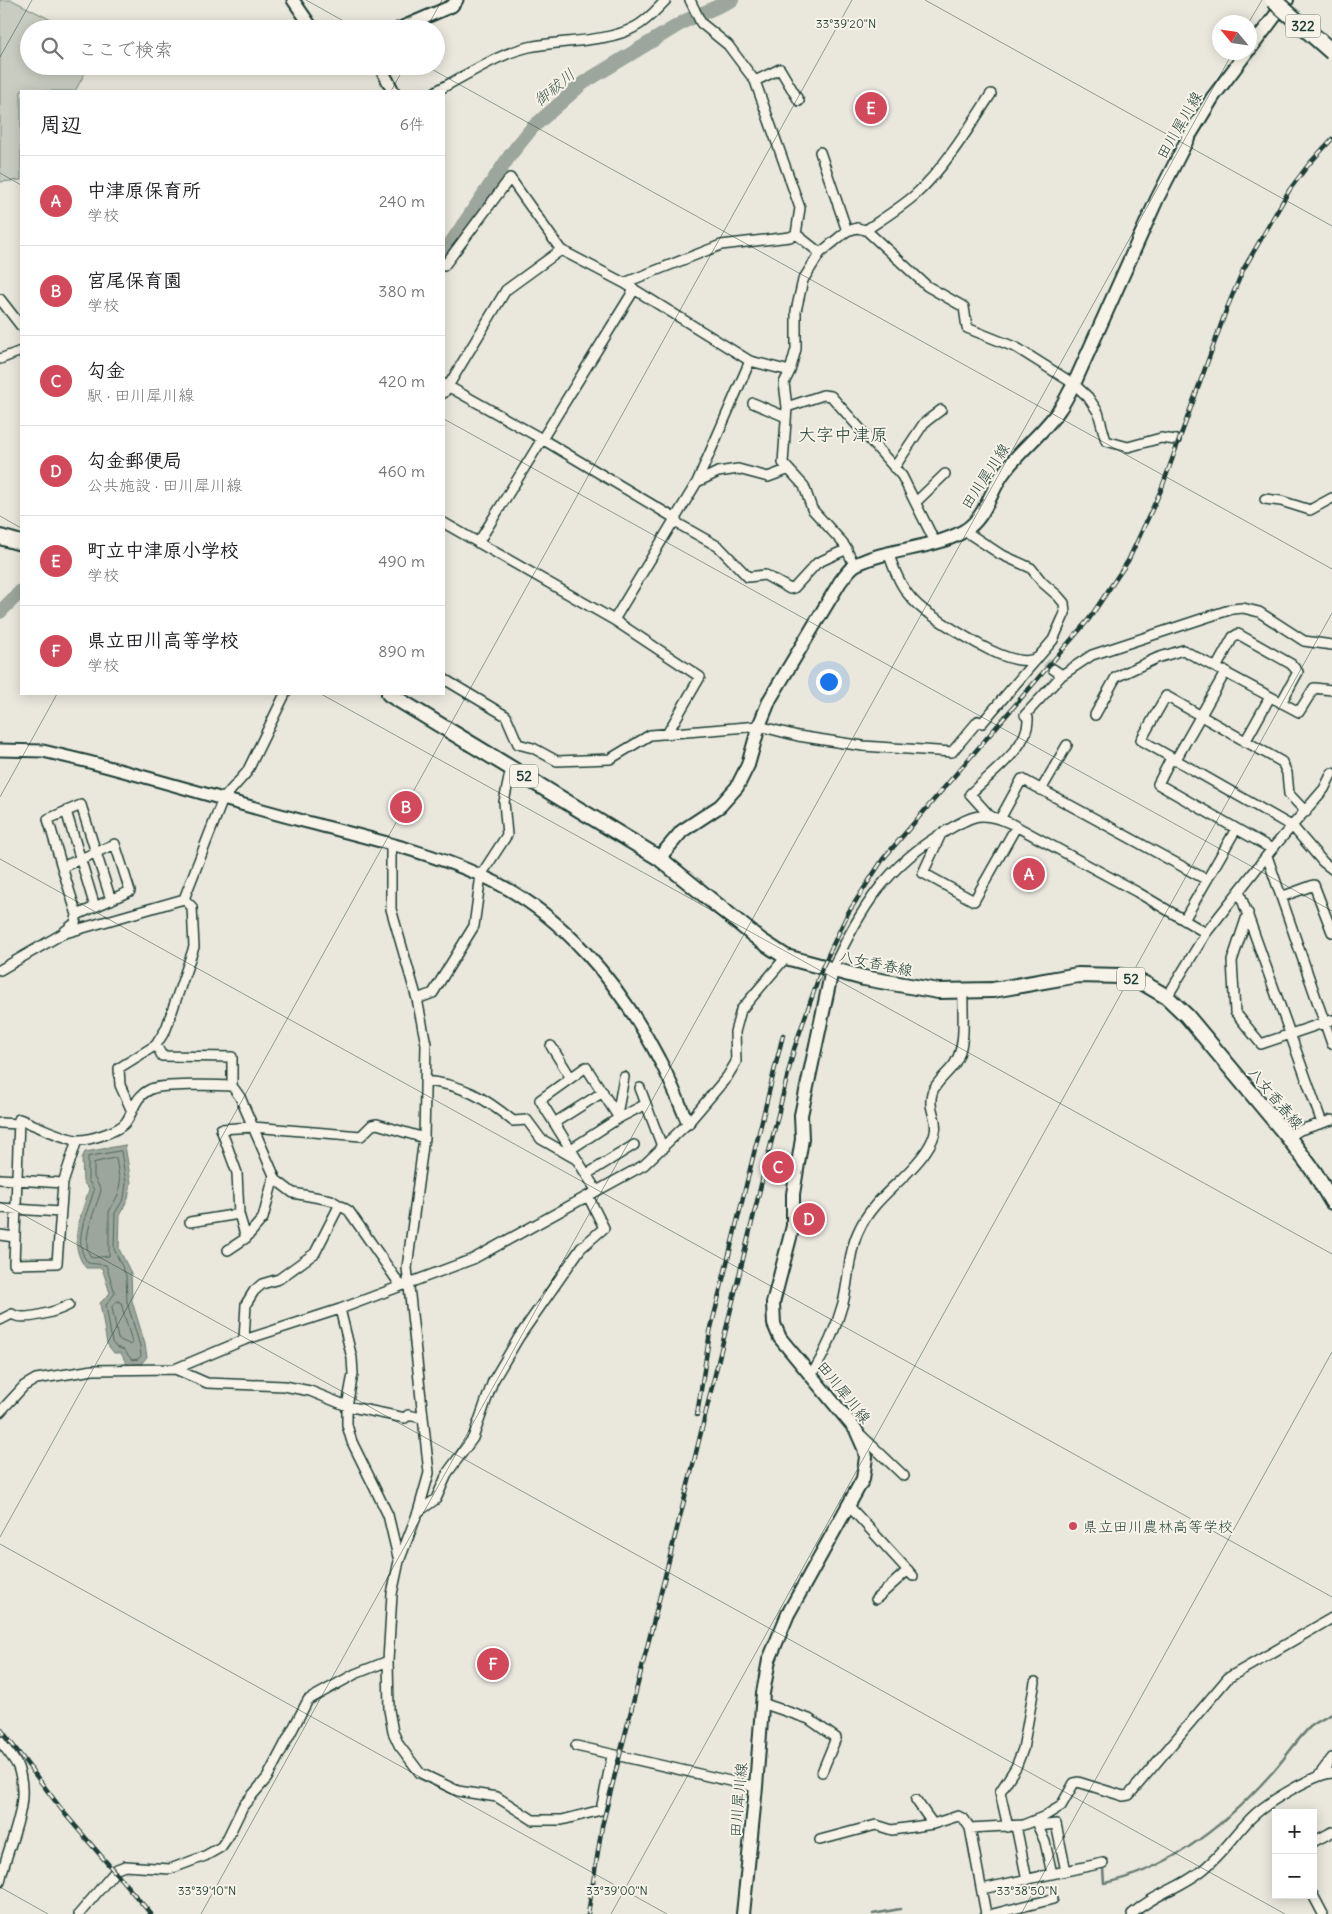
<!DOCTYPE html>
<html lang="ja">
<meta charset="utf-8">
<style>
body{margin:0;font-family:Delius,"Klee One",sans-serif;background:#f2f2f2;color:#202124}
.controls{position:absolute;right:15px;bottom:15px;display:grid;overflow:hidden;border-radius:0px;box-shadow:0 2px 12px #0003}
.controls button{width:45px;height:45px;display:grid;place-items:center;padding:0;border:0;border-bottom:1px solid #e0e0e0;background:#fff;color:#202124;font:25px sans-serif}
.compass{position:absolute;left:1212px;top:15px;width:45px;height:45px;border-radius:50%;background:#fff;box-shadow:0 2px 12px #0003;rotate:299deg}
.you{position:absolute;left:828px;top:681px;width:18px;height:18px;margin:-12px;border:4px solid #fff;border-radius:50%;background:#1a73e8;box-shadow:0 0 0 8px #1a73e833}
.badge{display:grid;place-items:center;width:32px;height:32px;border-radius:50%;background:#d1495b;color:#fff;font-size:16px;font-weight:700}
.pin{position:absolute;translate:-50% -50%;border:2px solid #fff;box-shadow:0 1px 5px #0006}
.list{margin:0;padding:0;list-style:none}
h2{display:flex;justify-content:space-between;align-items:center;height:65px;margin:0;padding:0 20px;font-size:21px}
h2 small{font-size:16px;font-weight:400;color:#757577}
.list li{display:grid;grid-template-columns:32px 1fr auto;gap:15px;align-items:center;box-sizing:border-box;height:90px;padding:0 20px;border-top:1px solid #e0e0e0}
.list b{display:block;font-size:19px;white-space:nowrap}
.list p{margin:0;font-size:16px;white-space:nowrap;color:#757577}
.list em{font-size:16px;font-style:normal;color:#757577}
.icon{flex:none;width:28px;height:28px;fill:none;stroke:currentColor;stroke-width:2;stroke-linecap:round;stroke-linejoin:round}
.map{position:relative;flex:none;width:1332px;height:1914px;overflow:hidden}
.search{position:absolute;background:#fff;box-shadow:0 2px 12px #0003;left:20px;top:20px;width:425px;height:55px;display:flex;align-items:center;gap:12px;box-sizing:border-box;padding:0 18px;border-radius:28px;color:#757577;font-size:19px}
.panel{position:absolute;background:#fff;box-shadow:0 2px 12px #0003;left:20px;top:90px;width:425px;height:605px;border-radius:0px}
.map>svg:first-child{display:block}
</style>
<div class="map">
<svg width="1332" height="1914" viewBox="0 0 1332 1914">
<rect width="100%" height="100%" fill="#eae8dd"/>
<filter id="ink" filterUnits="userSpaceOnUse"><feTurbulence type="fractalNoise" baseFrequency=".02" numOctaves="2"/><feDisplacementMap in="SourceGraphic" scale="10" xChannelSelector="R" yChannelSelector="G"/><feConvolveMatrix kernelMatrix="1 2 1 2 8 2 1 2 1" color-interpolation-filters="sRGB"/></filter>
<g filter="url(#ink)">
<path fill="#c8ccc1" stroke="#74847a" d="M 0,0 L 12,0 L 69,29 L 29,29 L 29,66 L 89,66 L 75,91 L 21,91 L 21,180 L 0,182 Z"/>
<path fill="#9ca69c" stroke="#6a7c72" d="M 125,1145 L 131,1183 L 128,1199 L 120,1214 L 119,1249 L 131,1273 L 132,1301 L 145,1344 L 147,1357 L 141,1364 L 127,1365 L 121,1353 L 114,1353 L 107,1344 L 100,1303 L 110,1293 L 102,1268 L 86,1268 C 67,1244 81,1216 89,1189 L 83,1182 L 82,1158 L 85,1152 Z"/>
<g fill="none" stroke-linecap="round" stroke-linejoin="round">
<path stroke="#51675e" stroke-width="1" d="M 121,1151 L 126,1183 L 124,1198 L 115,1213 L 114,1249 L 126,1275 L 127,1302 L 140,1346 L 141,1356 L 138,1359 L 132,1360 L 124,1350 L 116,1347 L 112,1342 L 106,1305 L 115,1293 L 106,1265 L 88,1263 C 71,1242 88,1213 94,1190 L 88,1180 L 88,1157 Z
M 116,1158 L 120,1183 L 118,1195 L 109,1212 L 109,1256 L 92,1258 C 78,1244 97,1207 101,1190 L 94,1177 L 94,1163 Z
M 118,1301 L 121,1303 L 132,1342 L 131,1345 L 118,1339 L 112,1307 Z"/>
<path stroke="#6a7c72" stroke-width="2.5" d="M 1103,1868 L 1104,1883 C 1170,1870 1226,1824 1270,1775 C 1284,1760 1295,1742 1309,1728 C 1315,1722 1325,1718 1332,1714
M 873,1914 L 900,1909"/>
<path stroke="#9ca69c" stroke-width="14" d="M 444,253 L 511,154 L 532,128 L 583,83 L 685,21 L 732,0
M 0,612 L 21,591"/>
<path stroke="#c1c6bb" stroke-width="9" stroke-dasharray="9 4.5" stroke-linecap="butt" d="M 1046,662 L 1053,669"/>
<defs>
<path id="minor" d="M 690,0 L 701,23 L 728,45 L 755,81 L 800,208 L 796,234
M 755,81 L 780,69 L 799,101
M 436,91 C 466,76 497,54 529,47 C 561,40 607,43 635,27 C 647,21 656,10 666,0
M 820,152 L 847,231
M 866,230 C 882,219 900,208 915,195 C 943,170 971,125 991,94
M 796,234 L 820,253
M 444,266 L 510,178 L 561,250 L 624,283 L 750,361 L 790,371
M 624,283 L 721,245 L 790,237 L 796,234
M 0,299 L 21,326
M 0,359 L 21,351
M 444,384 L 542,439 L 676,519
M 444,393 L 506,290 L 561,250
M 753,403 L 786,417
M 787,407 L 823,395 L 831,396 L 902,476 L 935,542
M 894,468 L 924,423 L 941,410
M 697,482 L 718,472 L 738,469 L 768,477 L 787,470
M 1265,499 L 1281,501 L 1310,510 L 1332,498
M 916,502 L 945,474
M 675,522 L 719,547 L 748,577 L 765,575 L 790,589 L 794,588 L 817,563 L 847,549
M 444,523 L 614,620 L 700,677 L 667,734
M 478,543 L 634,290
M 889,555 C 897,578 905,596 925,611 C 949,626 1012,672 1037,658
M 855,566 L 843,543 L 812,509 L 804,486 L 783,463 L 787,407 L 784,383 L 790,371 L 796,349 L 796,311 L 803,280 L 820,253 L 847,231 L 857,228 L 866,230 L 927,286 L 964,307 L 967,328 L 1017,348 L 1074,384 L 1088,397 L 1098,412 L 1106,441 L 1128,447 L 1161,438 L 1176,440
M 614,620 L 697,482 L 750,361
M 1217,666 L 1233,637 L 1238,634 L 1291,664 L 1298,672 L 1281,703
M 1053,669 L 1062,675 L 1092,655 L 1232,609 L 1243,608 L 1259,612 L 1304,641 L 1332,645
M 444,679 L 506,716 L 518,744 L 533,748 L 557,761 L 610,759 L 650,735 L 759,726 L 798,736 L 863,746 L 952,752 L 978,721 L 982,723 L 1053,640 L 1065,613 L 1064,603 L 1058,596 L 1042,582 L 1031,568 L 1000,554 L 965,531
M 1095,715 L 1116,677 L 1157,658 L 1183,650 L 1299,712 L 1314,688 L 1332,690
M 1245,742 L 1270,697
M 1171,758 L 1158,784 L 1272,849
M 1175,761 L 1226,671
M 1041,790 L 1067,745
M 66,811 L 95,907
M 1306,812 L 1289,794 L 1287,773 L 1282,762 L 1166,696 L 1141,740 L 1293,827 L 1323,862 L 1332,869
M 989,815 L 970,794 C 990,774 1030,747 1028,718 L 1025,715 L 1062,675
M 1000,819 L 1022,779 L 1207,880
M 941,834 L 923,873 L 974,901 L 1016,827
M 391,845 L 391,909 L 417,999 L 426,1044 L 424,1138 L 407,1268 L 429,1473 L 418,1512 L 399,1561 L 392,1594 L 388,1661 L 389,1710 L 393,1732 L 399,1745 L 420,1773 L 458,1791 L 497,1797 L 533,1820 L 562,1820 L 601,1810 L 612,1756
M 1267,856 L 1332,1044
M 62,867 L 48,819 L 81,805 L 111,900
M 1239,891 L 1322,1123
M 1281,897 L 1314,885 L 1332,932
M 1248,913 L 1232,961 L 1235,1012 L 1261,1044 L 1332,1020
M 1184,920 L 1236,829
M 64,932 L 75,923 L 77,915 L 130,891 L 115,844 L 62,867 L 77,915
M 0,970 L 62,934 L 184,899 L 223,799 L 247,772 L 285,694
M 832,970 C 860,909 887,865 946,831 C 972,816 980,810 1010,823 L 1137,892 L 1206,933
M 1167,997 L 1206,933 L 1272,849 L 1324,789 L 1332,773
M 417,999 L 433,993 L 474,926 L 481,875 L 507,835 L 504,802 L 511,768
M 156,1045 L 162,1056 L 232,1057 L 232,1086
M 551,1046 L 571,1078
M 425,1081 C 462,1084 485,1098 513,1121 L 527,1120 L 541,1139 L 576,1159
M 640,1088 L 663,1149
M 131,1109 L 120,1085 L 119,1068 L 156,1045 L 166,1029 L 194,947 L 192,907 L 184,899
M 617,1115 L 624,1077
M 619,1118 L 646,1104
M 0,1123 L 19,1124
M 554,1123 L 603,1092
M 1288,1137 L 1300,1130 L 1332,1120
M 77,1140 L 63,1183 L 57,1263 L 14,1264 L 19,1119 C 33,1124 63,1139 77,1140 C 88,1141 120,1131 126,1122 C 135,1109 134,1097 151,1089 C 163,1084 217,1085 232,1086 L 240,1097 L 276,1180 L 293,1193 L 331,1200 L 349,1211 L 401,1286
M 571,1149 L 619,1118 L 586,1067 L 540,1100 L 596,1190
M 587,1174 L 634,1145
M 0,1179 L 63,1183
M 0,1208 L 60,1212
M 190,1222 L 239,1214
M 0,1235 L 14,1237
M 246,1238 L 263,1218 L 274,1176
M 228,1250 L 246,1238 L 239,1214 L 237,1173 L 221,1129 L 253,1127 L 361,1136 L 372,1125 L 377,1124 L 424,1138
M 340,1309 L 352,1358 L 353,1374 L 347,1406 L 347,1425 L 352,1442 L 388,1515 L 399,1561
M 0,1320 L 12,1314 C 23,1322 58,1311 69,1305
M 244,1340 L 246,1304 L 254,1291 L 262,1284 L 279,1279 L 315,1253 L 339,1206
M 175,1369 L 244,1340 L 340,1309 L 473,1259 L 644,1165 L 688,1123 L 727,1077 L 736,1062 L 735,1032 L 741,1010 L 786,957
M 811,1376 C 825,1353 836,1329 843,1303 C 849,1280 848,1254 858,1232 C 873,1197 906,1181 926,1151 C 947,1120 926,1116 932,1093 C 936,1081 949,1073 955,1063 C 967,1044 962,1013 963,992
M 0,1412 L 24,1386 L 36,1379 L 93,1370 L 175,1369 L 207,1383 L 284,1386 L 310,1391 L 347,1406 L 405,1418 L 408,1415 L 422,1418
M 861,1435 L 904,1476
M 849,1506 L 913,1576
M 418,1512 L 436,1499 L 448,1472 L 473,1438 L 493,1381 L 519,1337 L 581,1248 L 604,1228 L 588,1196
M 876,1599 L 908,1570
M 762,1703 L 809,1719 L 836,1738 L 822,1772
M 0,1741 C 6,1750 14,1758 18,1767 C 32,1805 7,1845 0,1882
M 576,1746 L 756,1787
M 1320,1774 L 1332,1758
M 916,1800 L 933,1824
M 1036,1822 L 1045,1842 L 1052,1874
M 1016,1826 L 1027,1880
M 1038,1826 L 1056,1824 L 1066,1871
M 1008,1827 L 1000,1792 L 1016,1767 L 1023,1749 L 1035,1682
M 970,1828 L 1023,1825 L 1043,1817 L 1061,1806 L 1074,1783 L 1078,1782 L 1123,1796 L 1129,1795 L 1228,1678 L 1332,1618
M 820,1840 L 876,1825 L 892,1830 L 933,1824 L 958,1816 L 964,1819 L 970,1828 L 986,1914
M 1313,1842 L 1332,1832
M 982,1889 L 1103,1863
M 1313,1895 L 1323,1914
M 79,1914 L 117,1869 L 125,1866 L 170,1869 L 205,1856 L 221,1847 L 228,1837 L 243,1806 L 267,1778 L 308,1700 L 355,1674 L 388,1661
M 993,1914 L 1053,1899
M 1132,1914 C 1154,1894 1178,1889 1200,1872 C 1220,1857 1233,1837 1250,1819 C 1264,1804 1312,1775 1332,1773"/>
<path id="tertiary" d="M 293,0 L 313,29
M 398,29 L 452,6 L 457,0
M 380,66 L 393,91
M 0,750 L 43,751 L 89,762 C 163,781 237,804 311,823 C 368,838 426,851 480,875 C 561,910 621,985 660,1061 C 671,1081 679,1103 688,1123"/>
<path id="secondary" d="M 1250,49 L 1287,0
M 659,858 L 682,831 L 720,806 L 737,787 L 748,765 L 759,726 L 770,699 L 840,582 C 844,577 849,569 855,565 C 887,548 932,550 964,531 C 985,518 989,495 1002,475 C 1018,451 1043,434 1059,410 C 1065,402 1069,392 1074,384 L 1157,199 L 1188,138 L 1213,97 L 1247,52
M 743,1914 L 756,1787 L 763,1693 L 769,1660 L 788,1614 L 863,1479 L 866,1457 L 864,1448 L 856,1430 L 780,1338 L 774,1324 L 773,1303 L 793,1226 L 793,1194 L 802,1139 L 801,1115 L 832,970"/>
<path id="primary" d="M 0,537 L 21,543
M 389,694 L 659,858 L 760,940 L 786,957 L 864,978 L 938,991 L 993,990 L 1078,975 L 1121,976 L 1145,984 L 1167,997 L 1187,1016 L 1288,1137 L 1315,1173 L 1332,1202"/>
</defs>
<use href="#minor" stroke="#1f3d34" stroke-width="12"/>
<use href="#tertiary" stroke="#1f3d34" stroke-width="15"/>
<use href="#secondary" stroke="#1f3d34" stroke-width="16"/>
<use href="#primary" stroke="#1f3d34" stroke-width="18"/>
<use href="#minor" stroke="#f7f3e8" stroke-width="9"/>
<use href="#tertiary" stroke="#f7f3e8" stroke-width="11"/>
<use href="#secondary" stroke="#f7f3e8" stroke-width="12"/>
<use href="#primary" stroke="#f7f3e8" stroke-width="14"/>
<defs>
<path id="rail" d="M 697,1415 L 710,1332 L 783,1035
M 0,1728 L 65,1814 L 151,1914
M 588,1914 L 602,1826 L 694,1461 L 794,1049 L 822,968 L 848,913 L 883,859 L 1089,619 L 1128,561 L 1161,490 L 1227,308 L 1243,270 L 1290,189 L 1309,164 L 1332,139"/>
</defs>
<use href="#rail" stroke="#1f3d34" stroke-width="4.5"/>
<use href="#rail" stroke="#f7f3e8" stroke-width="2.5" stroke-dasharray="8" stroke-linecap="butt"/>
<defs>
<path id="trunk-bridge" d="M 1273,0 L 1332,52"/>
</defs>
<use href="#trunk-bridge" stroke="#1f3d34" stroke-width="19" stroke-linecap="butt"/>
<use href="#trunk-bridge" stroke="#f7f3e8" stroke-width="15"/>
</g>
</g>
<path fill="none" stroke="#1f3d34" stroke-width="1" stroke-opacity="0.45" d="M 306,0 L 358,29M 925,0 L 1332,226M 1249,22 L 1262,0M 426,29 L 442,0M 0,57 L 32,0M 426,66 L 1332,569M 391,91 L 405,66M 0,173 L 21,185M 444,419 L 1332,911M 0,516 L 21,528M 321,694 L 1332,1254M 0,797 L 57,694M 0,859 L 1332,1597M 0,1202 L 1285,1914M 0,1537 L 852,0M 0,1544 L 667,1914M 0,1887 L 48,1914M 201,1914 L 1233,52M 611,1914 L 1332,613M 1021,1914 L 1332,1352"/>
<circle fill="#d1495b" stroke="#f7f3e8" stroke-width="2" cx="1073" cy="1526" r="5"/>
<g text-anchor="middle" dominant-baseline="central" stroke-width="4" stroke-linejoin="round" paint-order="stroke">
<g fill="#f7f3e8" stroke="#60746a" stroke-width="1">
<rect x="1285.5" y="14.5" width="35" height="23" rx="4"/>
<rect x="510" y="764.5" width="28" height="23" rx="4"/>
<rect x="1117" y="967.5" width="28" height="23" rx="4"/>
</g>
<g font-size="14" font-weight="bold" fill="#1f3d34">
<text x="1303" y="26">322</text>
<text x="524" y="776">52</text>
<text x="1131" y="979">52</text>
</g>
<g font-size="15" fill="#1f3d34" stroke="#f7f3e8">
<text transform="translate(1179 125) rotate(-60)">田川犀川線</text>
<text transform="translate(985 476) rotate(-57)">田川犀川線</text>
<text transform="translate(876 963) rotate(12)">八女香春線</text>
<text transform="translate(1276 1098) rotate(50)">八女香春線</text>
<text transform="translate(844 1392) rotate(51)">田川犀川線</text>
<text transform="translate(738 1800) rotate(-85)">田川犀川線</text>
</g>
<g font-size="15" fill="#1f3d34" stroke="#f7f3e8" text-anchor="start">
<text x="1083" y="1526">県立田川農林高等学校</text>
</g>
<g font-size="16" font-style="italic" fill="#445c53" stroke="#f7f3e8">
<text transform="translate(554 87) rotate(-40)">御祓川</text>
</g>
<g font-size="18" fill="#1f3d34" stroke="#f7f3e8">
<text x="843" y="434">大字中津原</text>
</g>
</g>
<g font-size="12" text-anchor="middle" fill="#1f3d34" stroke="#f7f3e8" stroke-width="4" stroke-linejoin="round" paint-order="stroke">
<text x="846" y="28">33°39'20"N</text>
<text x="207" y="1895">33°39'10"N</text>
<text x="617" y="1895">33°39'00"N</text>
<text x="1027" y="1895">33°38'50"N</text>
</g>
</svg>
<div class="controls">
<button>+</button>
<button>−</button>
</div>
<svg class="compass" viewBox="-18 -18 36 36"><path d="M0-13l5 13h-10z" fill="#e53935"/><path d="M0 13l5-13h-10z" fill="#757577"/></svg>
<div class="you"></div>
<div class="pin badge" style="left:1029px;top:874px">A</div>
<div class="pin badge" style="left:406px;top:807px">B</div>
<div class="pin badge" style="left:778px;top:1167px">C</div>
<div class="pin badge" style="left:809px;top:1219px">D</div>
<div class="pin badge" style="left:871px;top:108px">E</div>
<div class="pin badge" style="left:493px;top:1664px">F</div>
<div class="search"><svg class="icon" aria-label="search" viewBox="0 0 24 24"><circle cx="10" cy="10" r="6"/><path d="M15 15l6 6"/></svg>ここで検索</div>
<section class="panel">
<h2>周辺<small>6件</small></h2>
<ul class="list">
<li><span class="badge">A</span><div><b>中津原保育所</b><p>学校</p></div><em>240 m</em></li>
<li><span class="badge">B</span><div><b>宮尾保育園</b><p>学校</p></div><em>380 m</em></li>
<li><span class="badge">C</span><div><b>勾金</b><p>駅 · 田川犀川線</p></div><em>420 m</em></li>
<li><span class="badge">D</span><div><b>勾金郵便局</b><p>公共施設 · 田川犀川線</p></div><em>460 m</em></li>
<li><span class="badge">E</span><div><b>町立中津原小学校</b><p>学校</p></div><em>490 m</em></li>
<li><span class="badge">F</span><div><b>県立田川高等学校</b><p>学校</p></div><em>890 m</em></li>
</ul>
</section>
</div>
